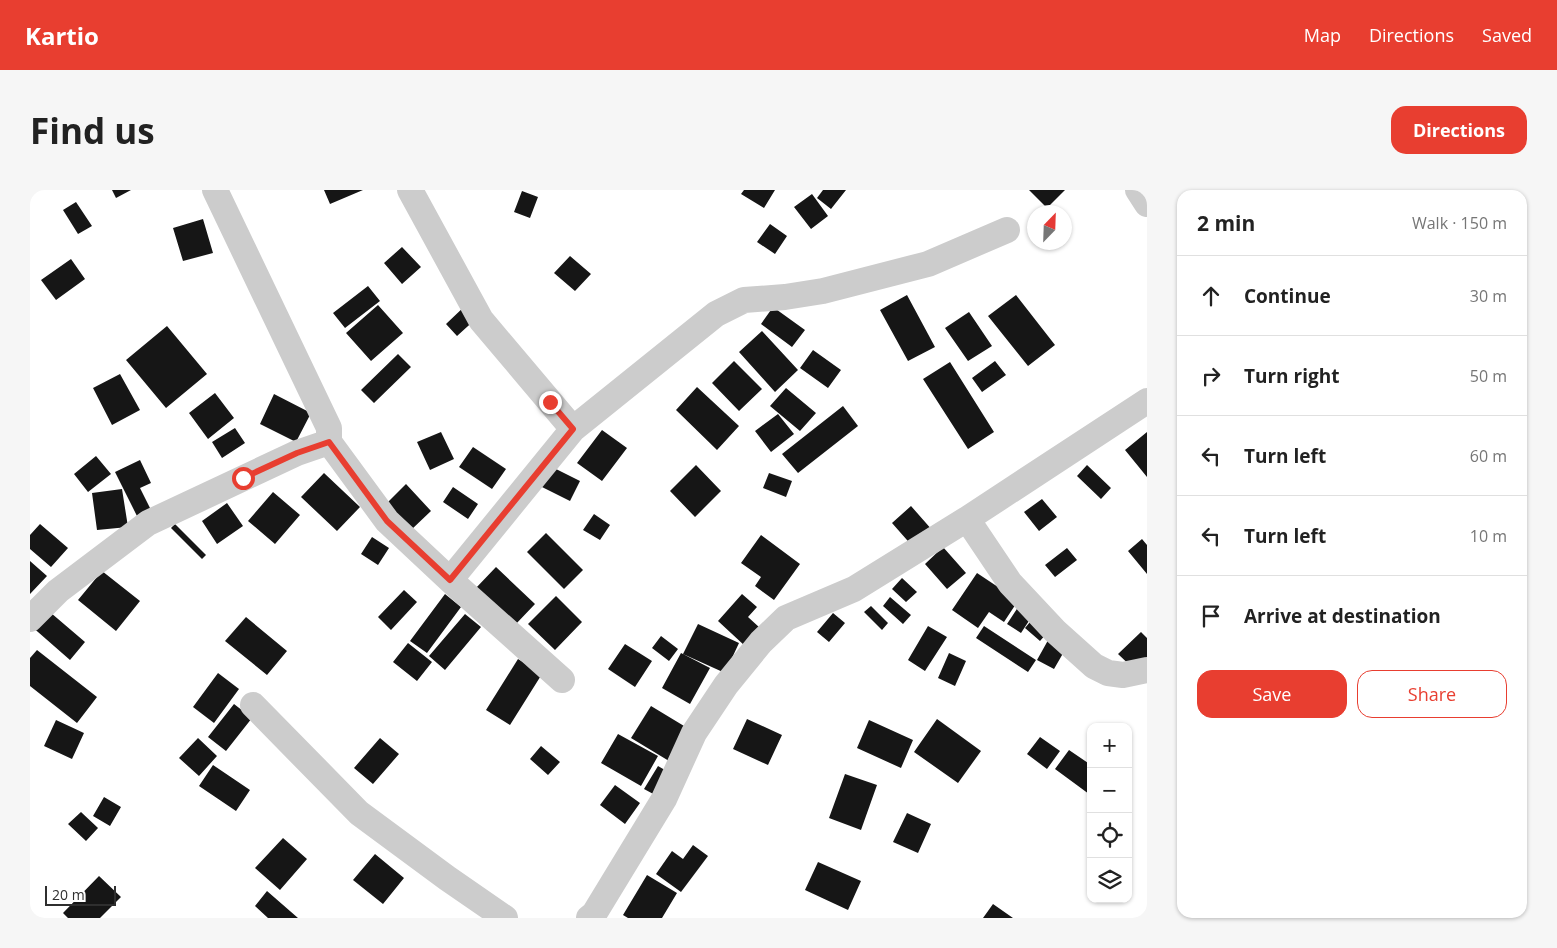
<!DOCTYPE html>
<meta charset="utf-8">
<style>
body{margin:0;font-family:"Open Sans",sans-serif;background:#f6f6f6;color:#222}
.controls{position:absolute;right:15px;bottom:15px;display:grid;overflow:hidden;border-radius:10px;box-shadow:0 1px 4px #0004}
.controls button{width:45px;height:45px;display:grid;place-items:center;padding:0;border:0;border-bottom:1px solid #e0e0e0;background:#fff;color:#222;font:25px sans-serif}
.compass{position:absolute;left:997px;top:15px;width:45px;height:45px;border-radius:50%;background:#fff;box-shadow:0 1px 4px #0004;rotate:23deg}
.scale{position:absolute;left:15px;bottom:12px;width:71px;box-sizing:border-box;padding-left:5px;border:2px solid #2f2f2f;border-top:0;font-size:14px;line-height:18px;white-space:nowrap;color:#2f2f2f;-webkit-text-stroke:4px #fff;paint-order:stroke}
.stop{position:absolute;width:15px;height:15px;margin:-11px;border:4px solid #e83e30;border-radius:50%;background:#fff}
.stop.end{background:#e83e30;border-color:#fff;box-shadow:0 1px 5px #0008}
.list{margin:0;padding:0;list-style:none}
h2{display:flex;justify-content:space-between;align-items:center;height:65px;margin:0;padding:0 20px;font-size:21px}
h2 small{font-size:16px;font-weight:400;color:#767676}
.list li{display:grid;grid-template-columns:32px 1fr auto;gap:15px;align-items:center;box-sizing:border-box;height:80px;padding:0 20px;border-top:1px solid #e0e0e0}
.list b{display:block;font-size:19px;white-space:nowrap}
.list em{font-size:16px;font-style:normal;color:#767676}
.actions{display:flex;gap:10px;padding:15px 20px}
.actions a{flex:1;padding:11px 0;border:1px solid #e83e30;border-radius:15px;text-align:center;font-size:18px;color:#e83e30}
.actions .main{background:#e83e30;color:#fff}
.icon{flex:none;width:28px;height:28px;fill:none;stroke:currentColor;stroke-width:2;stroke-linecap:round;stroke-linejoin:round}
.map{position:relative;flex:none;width:1117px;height:728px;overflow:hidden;border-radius:15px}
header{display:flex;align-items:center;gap:30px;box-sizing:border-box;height:70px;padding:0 25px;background:#e83e30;color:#fff}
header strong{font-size:24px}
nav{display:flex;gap:28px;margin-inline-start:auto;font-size:18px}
.intro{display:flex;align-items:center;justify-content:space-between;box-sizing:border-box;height:120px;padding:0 30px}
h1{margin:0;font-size:35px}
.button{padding:12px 22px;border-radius:15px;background:#e83e30;color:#fff;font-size:18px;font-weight:700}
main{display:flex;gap:30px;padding:0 30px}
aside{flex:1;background:#fff;border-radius:15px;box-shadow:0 1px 4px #0004}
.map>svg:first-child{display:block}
</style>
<header>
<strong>Kartio</strong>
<nav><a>Map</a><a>Directions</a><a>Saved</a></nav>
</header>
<div class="intro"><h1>Find us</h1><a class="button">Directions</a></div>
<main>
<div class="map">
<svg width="1117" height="728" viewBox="0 0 1117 728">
<rect width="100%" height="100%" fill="#fff"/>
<path fill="#161616" d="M 82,0 L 101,0 L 86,8 Z
M 294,0 L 333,0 L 300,14 Z
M 714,0 L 745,0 L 734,18 L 711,4 Z
M 793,0 L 816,0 L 801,19 L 787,8 Z
M 999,0 L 1035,0 L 1017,18 Z
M 492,1 L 508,7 L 500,28 L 484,22 Z
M 782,4 L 798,26 L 781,39 L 764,17 Z
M 46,12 L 62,36 L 48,44 L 33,20 Z
M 173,29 L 183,63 L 153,71 L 143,38 Z
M 740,34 L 757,46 L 745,64 L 727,52 Z
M 372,57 L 391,77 L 372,94 L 354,73 Z
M 540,66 L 561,84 L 545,101 L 524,83 Z
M 41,69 L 55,89 L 26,110 L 11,90 Z
M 338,96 L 350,111 L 315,138 L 303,123 Z
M 877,105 L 905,157 L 878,171 L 850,120 Z
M 986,105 L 1025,155 L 998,176 L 958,126 Z
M 348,115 L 373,143 L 341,171 L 316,143 Z
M 436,115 L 448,127 L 427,146 L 416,134 Z
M 743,117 L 775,140 L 762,157 L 731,134 Z
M 939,122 L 962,156 L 938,171 L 915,138 Z
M 137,136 L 177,184 L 136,218 L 96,170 Z
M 732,141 L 768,180 L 745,202 L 709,162 Z
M 783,160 L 811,180 L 798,198 L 770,178 Z
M 368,164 L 381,177 L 344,213 L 331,200 Z
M 704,171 L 732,199 L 709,221 L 682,193 Z
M 965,171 L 976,185 L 952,202 L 942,188 Z
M 920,172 L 964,242 L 938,259 L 893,189 Z
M 90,184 L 110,220 L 82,235 L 63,198 Z
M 667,197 L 709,236 L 687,260 L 646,220 Z
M 756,198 L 786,223 L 770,241 L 740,216 Z
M 185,203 L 204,228 L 178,249 L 159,223 Z
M 244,204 L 281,223 L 266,252 L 230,234 Z
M 813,216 L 828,236 L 768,283 L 752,264 Z
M 748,224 L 764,244 L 741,262 L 725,241 Z
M 205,238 L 215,253 L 192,268 L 182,252 Z
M 572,240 L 597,258 L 572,291 L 547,273 Z
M 411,242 L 424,269 L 400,280 L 387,252 Z
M 1117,242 L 1117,287 L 1095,260 Z
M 443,257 L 476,279 L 462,299 L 429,277 Z
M 66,266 L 81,284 L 58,302 L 44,284 Z
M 110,270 L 121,293 L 110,298 L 122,322 L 108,328 L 85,282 Z
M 666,275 L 691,301 L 665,327 L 640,301 Z
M 1057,275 L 1081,298 L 1071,309 L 1047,286 Z
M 520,276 L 550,291 L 540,311 L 510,296 Z
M 294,283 L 330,317 L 307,341 L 271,307 Z
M 739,283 L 762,291 L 756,307 L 733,298 Z
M 376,294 L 401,321 L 381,340 L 356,314 Z
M 423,297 L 448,314 L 438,329 L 413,312 Z
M 92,299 L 98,337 L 67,340 L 62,303 Z
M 243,302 L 270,325 L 245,354 L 218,331 Z
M 1012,309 L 1027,327 L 1009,341 L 994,322 Z
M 197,313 L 213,336 L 187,354 L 172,331 Z
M 881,316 L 903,341 L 884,358 L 862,333 Z
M 564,324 L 580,335 L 570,350 L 553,340 Z
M 10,334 L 38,358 L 21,377 L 0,359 L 0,345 Z
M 145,334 L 176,365 L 172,369 L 141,338 Z
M 516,343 L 553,380 L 534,399 L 497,362 Z
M 731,345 L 770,374 L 744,410 L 725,396 L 731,387 L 711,373 Z
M 342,347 L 359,358 L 348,375 L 331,364 Z
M 1112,349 L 1117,355 L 1117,384 L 1098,361 Z
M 913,357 L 936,383 L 917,399 L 895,374 Z
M 1037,358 L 1047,370 L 1025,387 L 1015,375 Z
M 0,371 L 17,386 L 0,404 Z
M 466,377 L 505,414 L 485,435 L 445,399 Z
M 72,381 L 110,411 L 86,441 L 48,410 Z
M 947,383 L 971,399 L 993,403 L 974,432 L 959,422 L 948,438 L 922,420 Z
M 872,388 L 887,402 L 876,412 L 862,399 Z
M 374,400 L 387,412 L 361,440 L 348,427 Z
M 998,402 L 1012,411 L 991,443 L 977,434 Z
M 415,404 L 431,417 L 397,463 L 380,451 Z
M 712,404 L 727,417 L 718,427 L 730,438 L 715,456 L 688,431 Z
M 526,406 L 552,432 L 525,460 L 498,434 Z
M 860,407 L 881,425 L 873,434 L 853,416 Z
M 1015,414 L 1030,428 L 1010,451 L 995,438 Z
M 841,416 L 858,433 L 852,440 L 834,422 Z
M 14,417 L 55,452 L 40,470 L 0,435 Z
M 803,423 L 815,433 L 799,452 L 787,442 Z
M 435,424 L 451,437 L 415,480 L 399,466 Z
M 216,427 L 257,461 L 237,485 L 195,451 Z
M 668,434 L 709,453 L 695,483 L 653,464 Z
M 898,436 L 917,447 L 895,481 L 878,470 Z
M 954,436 L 1006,470 L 998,482 L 946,448 Z
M 1026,436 L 1043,446 L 1024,479 L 1007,470 Z
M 1111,442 L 1117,448 L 1117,472 L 1107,482 L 1088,464 Z
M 631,446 L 648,459 L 639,471 L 622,458 Z
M 378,453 L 402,472 L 387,491 L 363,472 Z
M 595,454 L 622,471 L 605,497 L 578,479 Z
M 7,460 L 67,507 L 47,533 L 0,496 L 0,468 Z
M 651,463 L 680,478 L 660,514 L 632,498 Z
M 919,463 L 936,471 L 925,496 L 908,488 Z
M 488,469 L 512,484 L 480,535 L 456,520 Z
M 188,483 L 209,499 L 184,533 L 163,517 Z
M 204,514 L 222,528 L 196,561 L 178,547 Z
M 621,516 L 659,539 L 639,571 L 601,548 Z
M 717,529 L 752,545 L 738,575 L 703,559 Z
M 907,529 L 951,561 L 928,593 L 884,562 Z
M 26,530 L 54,543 L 42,569 L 14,556 Z
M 839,530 L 883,550 L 871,578 L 827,558 Z
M 588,544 L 628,566 L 611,596 L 571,573 Z
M 1010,547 L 1030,561 L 1017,579 L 997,564 Z
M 168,548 L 187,566 L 169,586 L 149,568 Z
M 350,548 L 369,564 L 343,594 L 324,578 Z
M 511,556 L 530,572 L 518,585 L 500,569 Z
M 1039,560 L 1061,575 L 1059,604 L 1025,579 Z
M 183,575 L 220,600 L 206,621 L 169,596 Z
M 628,576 L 640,583 L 627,606 L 614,599 Z
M 815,584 L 847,595 L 831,640 L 799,628 Z
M 585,595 L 610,613 L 595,634 L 570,615 Z
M 74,607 L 91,617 L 80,636 L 63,626 Z
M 51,622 L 68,638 L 56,651 L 38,634 Z
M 877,623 L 901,634 L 888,663 L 863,652 Z
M 253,648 L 277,669 L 250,700 L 225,678 Z
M 663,655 L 678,666 L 651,702 L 626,684 L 642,661 L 653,669 Z
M 345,664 L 374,688 L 353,714 L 323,690 Z
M 788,672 L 831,691 L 818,720 L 775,700 Z
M 617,685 L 647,703 L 632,728 L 598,728 L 593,725 Z
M 69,686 L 91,707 L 70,728 L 38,728 L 33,723 Z
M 237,701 L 268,728 L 238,728 L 225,716 Z
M 963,714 L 983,728 L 953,728 Z"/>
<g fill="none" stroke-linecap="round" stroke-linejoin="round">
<path stroke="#ccc" stroke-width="26" d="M 380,0 L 451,130 L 543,239
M 1108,0 L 1117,14
M 299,252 L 357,331 L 420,390 L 532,490
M 937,329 L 980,393 L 1025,441 L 1064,476 L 1078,483 L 1093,485 L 1117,480
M 420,390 L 543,239 L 686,124 L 714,110 L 755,107 L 793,101 L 898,74 L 977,40
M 0,429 L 28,401 L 118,333 L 267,263 L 299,252 L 299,238 L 185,0
M 223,515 L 329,623 L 417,688 L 475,728
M 559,728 L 564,724 L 634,609 L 664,543 L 696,495 L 731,452 L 756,428 L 824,399 L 937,329 L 1117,211"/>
</g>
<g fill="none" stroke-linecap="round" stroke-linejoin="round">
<path stroke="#e83e30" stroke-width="6" d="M 213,288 L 267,263 L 299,252 L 357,331 L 420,390 L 543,239 L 520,212"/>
</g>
</svg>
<div class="controls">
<button>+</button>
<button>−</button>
<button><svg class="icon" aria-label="locate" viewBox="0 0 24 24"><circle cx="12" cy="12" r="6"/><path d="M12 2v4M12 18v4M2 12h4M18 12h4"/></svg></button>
<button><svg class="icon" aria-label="layers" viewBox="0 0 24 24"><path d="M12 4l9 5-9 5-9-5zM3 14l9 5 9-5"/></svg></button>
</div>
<svg class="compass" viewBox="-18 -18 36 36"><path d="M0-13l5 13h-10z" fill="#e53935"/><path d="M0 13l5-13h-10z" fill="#767676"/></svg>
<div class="scale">20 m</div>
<div class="stop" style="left:213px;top:288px"></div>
<div class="stop end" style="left:520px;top:212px"></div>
</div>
<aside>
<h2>2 min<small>Walk · 150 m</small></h2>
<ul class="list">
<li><svg class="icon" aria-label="ahead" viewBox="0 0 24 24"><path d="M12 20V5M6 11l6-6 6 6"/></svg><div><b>Continue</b></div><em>30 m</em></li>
<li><svg class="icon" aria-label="right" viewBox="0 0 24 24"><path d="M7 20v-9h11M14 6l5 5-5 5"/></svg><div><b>Turn right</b></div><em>50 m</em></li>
<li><svg class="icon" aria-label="left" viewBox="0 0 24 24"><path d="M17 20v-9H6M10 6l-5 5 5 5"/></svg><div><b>Turn left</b></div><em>60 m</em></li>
<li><svg class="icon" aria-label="left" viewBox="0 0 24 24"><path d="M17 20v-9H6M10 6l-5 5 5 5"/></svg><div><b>Turn left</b></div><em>10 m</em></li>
<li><svg class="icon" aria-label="arrive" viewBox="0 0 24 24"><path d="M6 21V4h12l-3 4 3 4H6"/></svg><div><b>Arrive at destination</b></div></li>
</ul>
<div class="actions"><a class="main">Save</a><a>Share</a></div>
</aside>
</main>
